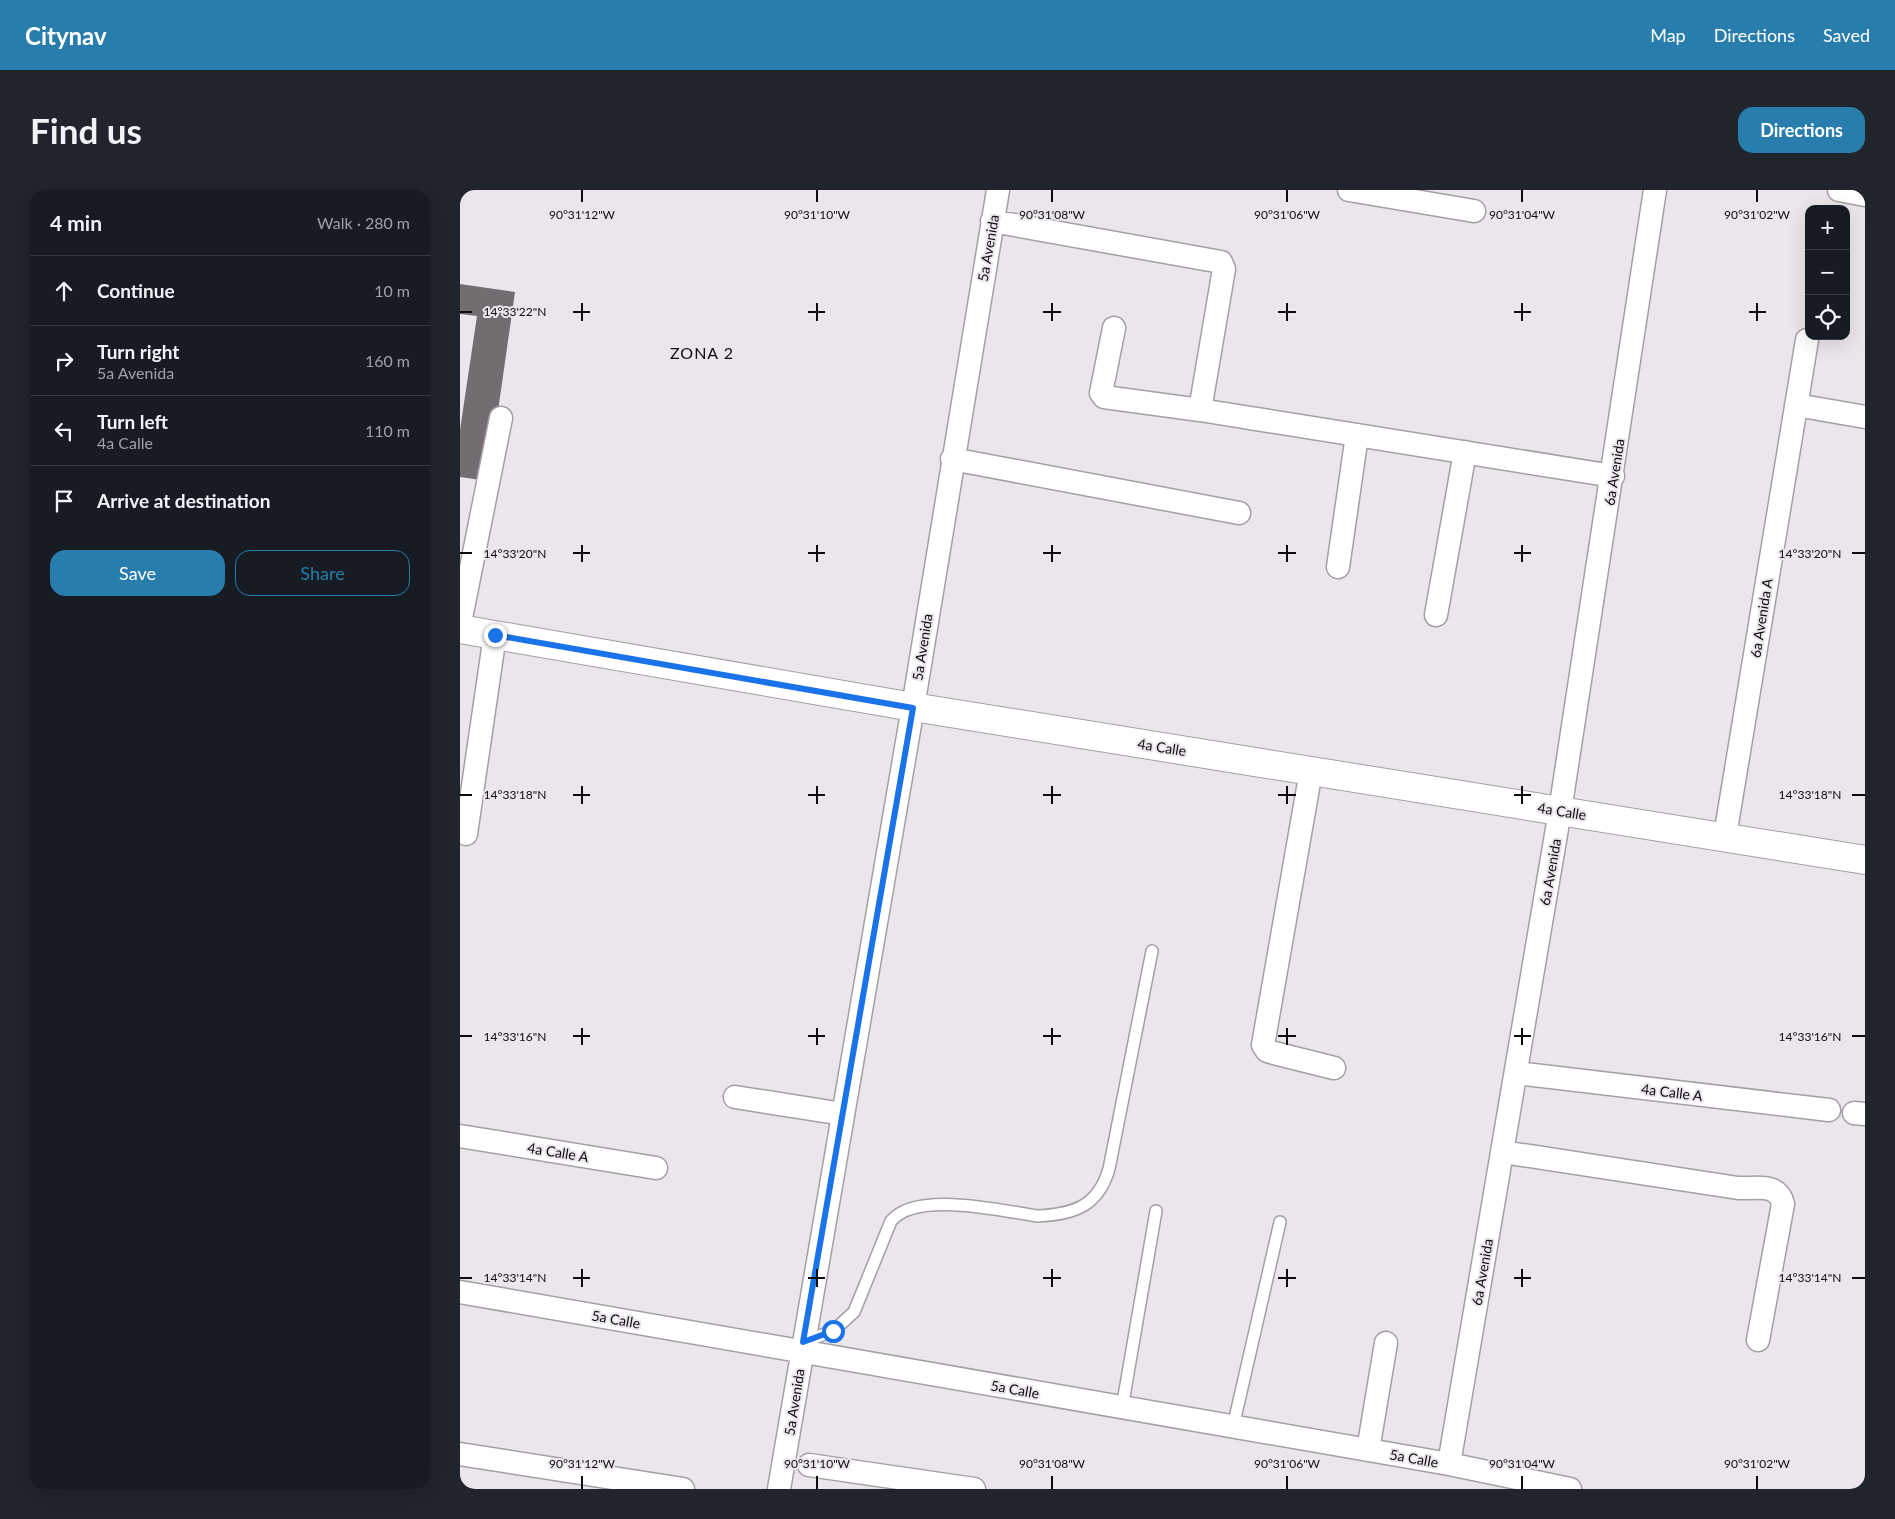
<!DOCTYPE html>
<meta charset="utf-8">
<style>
body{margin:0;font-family:Lato,sans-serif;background:#20242c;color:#f1f3f6}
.controls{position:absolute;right:15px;top:15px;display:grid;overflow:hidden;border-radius:10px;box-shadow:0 5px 20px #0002}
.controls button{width:45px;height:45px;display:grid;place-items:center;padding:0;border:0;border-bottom:1px solid #363941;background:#171b24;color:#f1f3f6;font:25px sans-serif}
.stop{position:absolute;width:15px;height:15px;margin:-11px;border:4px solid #1a73e8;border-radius:50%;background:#fff}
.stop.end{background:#1a73e8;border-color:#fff;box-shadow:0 1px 5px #0008}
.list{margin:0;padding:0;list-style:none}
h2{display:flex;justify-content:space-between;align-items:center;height:65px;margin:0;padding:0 20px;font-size:21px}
h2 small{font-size:16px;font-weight:400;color:#9ea1a6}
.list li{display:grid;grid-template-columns:32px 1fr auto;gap:15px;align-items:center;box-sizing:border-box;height:70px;padding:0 20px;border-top:1px solid #363941}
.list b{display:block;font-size:19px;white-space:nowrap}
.list p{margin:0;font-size:16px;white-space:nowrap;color:#9ea1a6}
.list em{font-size:16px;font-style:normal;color:#9ea1a6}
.actions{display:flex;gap:10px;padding:15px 20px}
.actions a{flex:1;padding:11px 0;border:1px solid #287dad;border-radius:15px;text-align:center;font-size:18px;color:#287dad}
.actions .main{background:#287dad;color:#fff}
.icon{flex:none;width:28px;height:28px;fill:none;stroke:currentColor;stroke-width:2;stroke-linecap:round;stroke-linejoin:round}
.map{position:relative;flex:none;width:1405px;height:1299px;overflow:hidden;border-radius:15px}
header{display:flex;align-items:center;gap:30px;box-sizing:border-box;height:70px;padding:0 25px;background:#287dad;color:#fff}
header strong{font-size:24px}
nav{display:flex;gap:28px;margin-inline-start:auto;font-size:18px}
.intro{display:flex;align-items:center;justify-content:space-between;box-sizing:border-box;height:120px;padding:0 30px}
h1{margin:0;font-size:35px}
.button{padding:12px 22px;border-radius:15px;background:#287dad;color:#fff;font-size:18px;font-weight:700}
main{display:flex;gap:30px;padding:0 30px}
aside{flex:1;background:#171b24;border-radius:15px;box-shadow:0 5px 20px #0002}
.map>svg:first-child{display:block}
</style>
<header>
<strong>Citynav</strong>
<nav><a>Map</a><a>Directions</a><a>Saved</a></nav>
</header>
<div class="intro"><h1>Find us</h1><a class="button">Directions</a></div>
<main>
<aside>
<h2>4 min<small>Walk · 280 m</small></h2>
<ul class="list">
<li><svg class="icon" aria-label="ahead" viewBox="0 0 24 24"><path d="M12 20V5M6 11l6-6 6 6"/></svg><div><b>Continue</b></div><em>10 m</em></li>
<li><svg class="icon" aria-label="right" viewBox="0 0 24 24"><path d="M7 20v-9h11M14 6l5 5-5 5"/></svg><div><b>Turn right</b><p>5a Avenida</p></div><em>160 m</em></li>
<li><svg class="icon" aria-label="left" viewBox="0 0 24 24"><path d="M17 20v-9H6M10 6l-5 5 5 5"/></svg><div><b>Turn left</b><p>4a Calle</p></div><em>110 m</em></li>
<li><svg class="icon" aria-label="arrive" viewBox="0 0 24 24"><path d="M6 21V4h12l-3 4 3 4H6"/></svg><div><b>Arrive at destination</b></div></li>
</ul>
<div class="actions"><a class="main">Save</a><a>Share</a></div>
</aside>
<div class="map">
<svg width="1405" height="1299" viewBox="0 0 1405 1299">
<rect width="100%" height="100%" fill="#ebe6ec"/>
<path fill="#736d72" d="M 0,94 L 55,102 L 28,291 L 0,287 L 0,240 L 17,126 L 0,124 Z"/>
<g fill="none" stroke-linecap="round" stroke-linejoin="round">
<defs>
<path id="lane" d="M 343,1152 L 373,1141 L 394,1122 L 431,1031 C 456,1000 542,1021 578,1026 C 615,1024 638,1016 649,979 L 692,761
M 662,1218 L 696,1021
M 773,1237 L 820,1032"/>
<path id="street" d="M 889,0 L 1014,21
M 1379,0 L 1405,5
M 532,31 L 761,72 L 764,79 L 740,220
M 654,138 L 641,203 L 644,207 L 740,220 L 1153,286
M 1336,215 L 1405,227
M 492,269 L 779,323
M 878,377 L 897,245
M 976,425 L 1005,262
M 0,433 L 41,228
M 851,581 L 803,855 L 807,861 L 814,863 L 874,878
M 6,644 L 35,445
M 1265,646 L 1347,150
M 1056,883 L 1369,920
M 275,907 L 383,924
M 1394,923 L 1405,924
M 0,946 L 196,978
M 1043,962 L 1278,998 C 1296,999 1318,992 1323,1014 L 1298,1150
M 0,1102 L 989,1274 L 1110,1299
M 908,1260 L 926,1153
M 0,1264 L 223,1299
M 989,1274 L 1100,621 L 1195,0
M 349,1275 L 514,1299
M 319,1299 L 453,517 L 538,0"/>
<path id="secondary" d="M 0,439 L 453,517 L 1405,670"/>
</defs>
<use href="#lane" stroke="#a49fa6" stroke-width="14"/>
<use href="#street" stroke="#a49fa6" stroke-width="25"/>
<use href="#secondary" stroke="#a49fa6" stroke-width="30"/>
<use href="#lane" stroke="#fff" stroke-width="11"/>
<use href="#street" stroke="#fff" stroke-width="22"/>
<use href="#secondary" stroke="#fff" stroke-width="28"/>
</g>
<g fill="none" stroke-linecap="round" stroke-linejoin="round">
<path stroke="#1a73e8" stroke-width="6" d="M 35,445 L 453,518 L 343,1152 L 373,1141"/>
</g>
<path fill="none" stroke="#0c0b0d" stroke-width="2" d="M 122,0 L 122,12M 357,0 L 357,12M 592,0 L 592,12M 827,0 L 827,12M 1062,0 L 1062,12M 1297,0 L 1297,12M 122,113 L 122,131M 357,113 L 357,131M 592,113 L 592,131M 827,113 L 827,131M 1062,113 L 1062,131M 1297,113 L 1297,131M 0,122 L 12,122M 113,122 L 130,122M 348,122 L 365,122M 583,122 L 601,122M 818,122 L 836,122M 1054,122 L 1071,122M 1289,122 L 1306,122M 122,355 L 122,372M 357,355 L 357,372M 592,355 L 592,372M 827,355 L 827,372M 1062,355 L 1062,372M 0,363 L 12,363M 113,363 L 130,363M 348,363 L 365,363M 583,363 L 601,363M 818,363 L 836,363M 1054,363 L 1071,363M 1392,363 L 1405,363M 122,596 L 122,614M 357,596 L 357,614M 592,596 L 592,614M 827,596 L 827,614M 1062,596 L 1062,614M 0,605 L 12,605M 113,605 L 130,605M 348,605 L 365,605M 583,605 L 601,605M 818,605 L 836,605M 1054,605 L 1071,605M 1392,605 L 1405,605M 122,838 L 122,855M 357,838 L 357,855M 592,838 L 592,855M 827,838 L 827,855M 1062,838 L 1062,855M 0,846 L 12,846M 113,846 L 130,846M 348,846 L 365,846M 583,846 L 601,846M 818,846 L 836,846M 1054,846 L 1071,846M 1392,846 L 1405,846M 122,1079 L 122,1097M 357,1079 L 357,1097M 592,1079 L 592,1097M 827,1079 L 827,1097M 1062,1079 L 1062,1097M 0,1088 L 12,1088M 113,1088 L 130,1088M 348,1088 L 365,1088M 583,1088 L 601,1088M 818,1088 L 836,1088M 1054,1088 L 1071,1088M 1392,1088 L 1405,1088M 122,1286 L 122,1299M 357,1286 L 357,1299M 592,1286 L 592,1299M 827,1286 L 827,1299M 1062,1286 L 1062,1299M 1297,1286 L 1297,1299"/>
<g text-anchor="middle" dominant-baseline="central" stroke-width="4" stroke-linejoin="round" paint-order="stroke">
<g font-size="14" fill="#0c0b0d" stroke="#ebe6ec">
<text transform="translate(528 58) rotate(-80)">5a Avenida</text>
<text transform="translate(1154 282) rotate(-81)">6a Avenida</text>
<text transform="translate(1301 428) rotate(-81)">6a Avenida A</text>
<text transform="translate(462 457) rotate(-81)">5a Avenida</text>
<text transform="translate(702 557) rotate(9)">4a Calle</text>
<text transform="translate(1102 621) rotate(9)">4a Calle</text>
<text transform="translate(1090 682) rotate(-80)">6a Avenida</text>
<text transform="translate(1212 902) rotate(7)">4a Calle A</text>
<text transform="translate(98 962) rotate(9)">4a Calle A</text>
<text transform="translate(1022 1082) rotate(-80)">6a Avenida</text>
<text transform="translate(156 1129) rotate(10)">5a Calle</text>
<text transform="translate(555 1199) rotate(10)">5a Calle</text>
<text transform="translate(334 1212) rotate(-81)">5a Avenida</text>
<text transform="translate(954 1268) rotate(10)">5a Calle</text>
</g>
<g font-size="16" letter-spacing="1" fill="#0c0b0d" stroke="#ebe6ec">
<text x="242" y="162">ZONA 2</text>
</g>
</g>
<g font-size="12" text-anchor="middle" fill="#0c0b0d" stroke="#ebe6ec" stroke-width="4" stroke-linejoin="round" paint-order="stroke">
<text x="122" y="29">90°31'12"W</text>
<text x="357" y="29">90°31'10"W</text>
<text x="592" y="29">90°31'08"W</text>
<text x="827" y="29">90°31'06"W</text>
<text x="1062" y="29">90°31'04"W</text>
<text x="1297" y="29">90°31'02"W</text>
<text x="55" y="126">14°33'22"N</text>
<text x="55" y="368">14°33'20"N</text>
<text x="1350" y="368">14°33'20"N</text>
<text x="55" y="609">14°33'18"N</text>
<text x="1350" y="609">14°33'18"N</text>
<text x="55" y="851">14°33'16"N</text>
<text x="1350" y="851">14°33'16"N</text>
<text x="55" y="1092">14°33'14"N</text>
<text x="1350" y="1092">14°33'14"N</text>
<text x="122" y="1278">90°31'12"W</text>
<text x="357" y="1278">90°31'10"W</text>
<text x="592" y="1278">90°31'08"W</text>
<text x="827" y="1278">90°31'06"W</text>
<text x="1062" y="1278">90°31'04"W</text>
<text x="1297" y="1278">90°31'02"W</text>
</g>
</svg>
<div class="controls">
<button>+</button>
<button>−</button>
<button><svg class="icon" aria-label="locate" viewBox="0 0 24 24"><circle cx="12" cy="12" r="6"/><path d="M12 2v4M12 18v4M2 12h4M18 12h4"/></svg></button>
</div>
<div class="stop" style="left:373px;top:1141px"></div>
<div class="stop end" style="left:35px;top:445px"></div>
</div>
</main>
